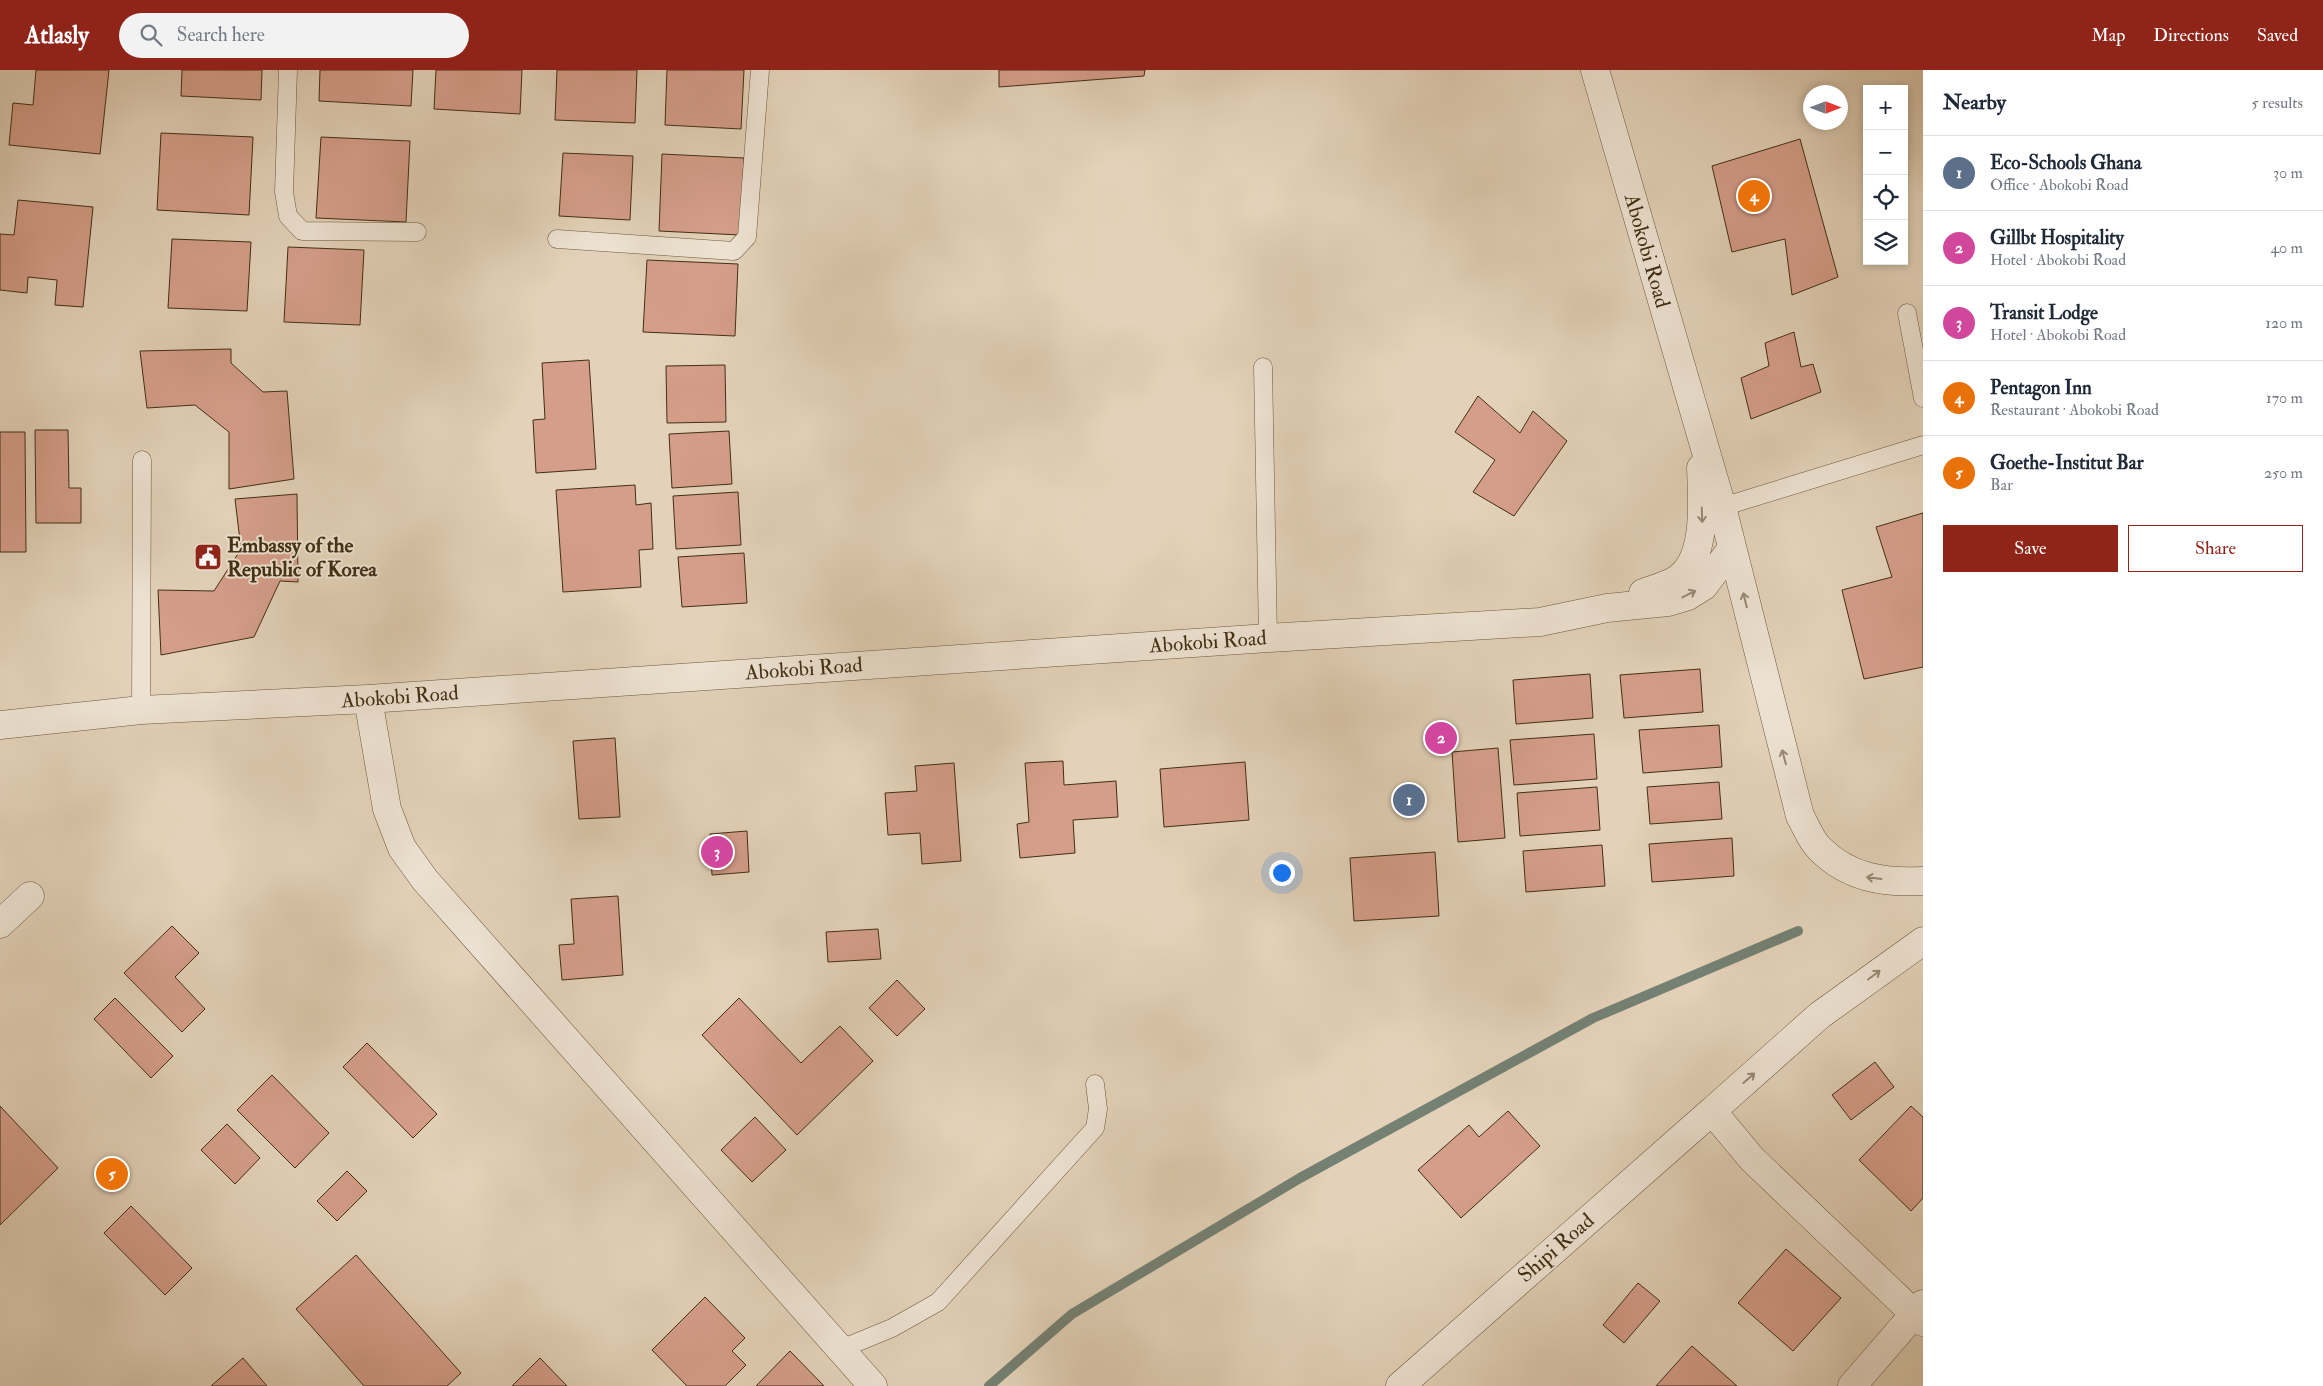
<!DOCTYPE html>
<meta charset="utf-8">
<style>
body{margin:0;font-family:"IM FELL Double Pica",serif;background:#f2f2f3;color:#1f2937}
.controls{position:absolute;right:15px;top:15px;display:grid;overflow:hidden;border-radius:0px;box-shadow:0 2px 8px #0003}
.controls button{width:45px;height:45px;display:grid;place-items:center;padding:0;border:0;border-bottom:1px solid #e0e1e3;background:#fff;color:#1f2937;font:25px sans-serif}
.compass{position:absolute;left:1803px;top:15px;width:45px;height:45px;border-radius:50%;background:#fff;box-shadow:0 2px 8px #0003;rotate:90deg}
.you{position:absolute;left:1281px;top:802px;width:18px;height:18px;margin:-12px;border:4px solid #fff;border-radius:50%;background:#1a73e8;box-shadow:0 0 0 8px #1a73e833}
.badge{display:grid;place-items:center;width:32px;height:32px;border-radius:50%;background:#8f2418;color:#fff;font-size:16px;font-weight:700}
.pin{position:absolute;translate:-50% -50%;border:2px solid #fff;box-shadow:0 1px 5px #0006}
.list{margin:0;padding:0;list-style:none}
h2{display:flex;justify-content:space-between;align-items:center;height:65px;margin:0;padding:0 20px;font-size:21px}
h2 small{font-size:16px;font-weight:400;color:#747a83}
.list li{display:grid;grid-template-columns:32px 1fr auto;gap:15px;align-items:center;box-sizing:border-box;height:75px;padding:0 20px;border-top:1px solid #e0e1e3}
.list b{display:block;font-size:19px;white-space:nowrap}
.list p{margin:0;font-size:16px;white-space:nowrap;color:#747a83}
.list em{font-size:16px;font-style:normal;color:#747a83}
.actions{display:flex;gap:10px;padding:15px 20px}
.actions a{flex:1;padding:11px 0;border:1px solid #8f2418;border-radius:0px;text-align:center;font-size:18px;color:#8f2418}
.actions .main{background:#8f2418;color:#fff}
.icon{flex:none;width:28px;height:28px;fill:none;stroke:currentColor;stroke-width:2;stroke-linecap:round;stroke-linejoin:round}
.map{position:relative;flex:none;width:1923px;height:1316px;overflow:hidden}
header{display:flex;align-items:center;gap:30px;box-sizing:border-box;height:70px;padding:0 25px;background:#8f2418;color:#fff}
header strong{font-size:24px}
nav{display:flex;gap:28px;margin-inline-start:auto;font-size:18px}
.search{width:350px;height:45px;background:#f2f2f3;display:flex;align-items:center;gap:12px;box-sizing:border-box;padding:0 18px;border-radius:28px;color:#747a83;font-size:19px}
main{display:flex}
aside{flex:1;background:#fff}
.map>svg:first-child{display:block}
</style>
<header>
<strong>Atlasly</strong>
<div class="search"><svg class="icon" aria-label="search" viewBox="0 0 24 24"><circle cx="10" cy="10" r="6"/><path d="M15 15l6 6"/></svg>Search here</div>
<nav><a>Map</a><a>Directions</a><a>Saved</a></nav>
</header>
<main>
<div class="map">
<svg width="1923" height="1316" viewBox="0 0 1923 1316">
<rect width="100%" height="100%" fill="#e3d2b9"/>
<filter id="stains"><feTurbulence type="fractalNoise" baseFrequency=".004" numOctaves="4"/><feColorMatrix values="0 0 0 0 .2 0 0 0 0 .09 0 0 0 0 .02 0 0 0 .5 -.17"/></filter>
<radialGradient id="worn" r=".72"><stop offset=".6" stop-color="#630" stop-opacity="0"/><stop offset="1" stop-color="#630" stop-opacity=".3"/></radialGradient>
<g fill="none" stroke-linecap="round" stroke-linejoin="round">
<path stroke="#748173" stroke-width="10" d="M 989,1316 L 1072,1244 L 1300,1108 L 1593,948 L 1798,861"/>
</g>
<path fill="#d59e8a" stroke="#422f14" d="M 36,0 L 109,0 L 100,84 L 9,75 L 13,33 L 33,35 Z
M 182,0 L 262,0 L 261,30 L 181,26 Z
M 320,0 L 413,0 L 411,36 L 319,31 Z
M 436,0 L 522,0 L 520,44 L 434,39 Z
M 557,0 L 637,0 L 635,53 L 555,50 Z
M 667,0 L 744,0 L 741,59 L 665,55 Z
M 999,0 L 1145,0 L 1144,6 L 999,17 Z
M 161,63 L 253,67 L 249,145 L 157,140 Z
M 321,67 L 410,71 L 406,152 L 316,148 Z
M 1800,69 L 1838,207 L 1792,225 L 1785,169 L 1732,182 L 1712,96 Z
M 563,83 L 633,86 L 630,150 L 559,146 Z
M 662,84 L 744,88 L 740,165 L 659,161 Z
M 18,130 L 93,137 L 83,237 L 55,235 L 57,210 L 28,207 L 27,223 L 0,220 L 0,164 L 14,165 Z
M 172,169 L 251,172 L 247,241 L 168,238 Z
M 288,177 L 364,180 L 360,255 L 284,252 Z
M 647,190 L 738,194 L 735,266 L 643,262 Z
M 1794,262 L 1801,297 L 1813,294 L 1821,322 L 1751,349 L 1741,308 L 1769,296 L 1765,273 Z
M 231,279 L 231,293 L 263,322 L 287,321 L 294,409 L 229,419 L 229,362 L 195,335 L 147,338 L 140,281 Z
M 589,290 L 596,399 L 536,403 L 533,350 L 545,349 L 542,293 Z
M 725,295 L 726,352 L 667,353 L 666,296 Z
M 1478,326 L 1520,363 L 1533,341 L 1567,371 L 1514,446 L 1473,422 L 1495,390 L 1455,362 Z
M 35,360 L 68,360 L 69,418 L 81,418 L 81,453 L 36,453 Z
M 729,361 L 732,414 L 672,418 L 669,364 Z
M 0,362 L 25,362 L 26,482 L 0,482 Z
M 635,415 L 636,435 L 651,433 L 653,479 L 639,480 L 641,517 L 563,522 L 556,420 Z
M 738,422 L 741,475 L 676,479 L 673,426 Z
M 297,424 L 298,512 L 280,511 L 254,567 L 161,585 L 158,520 L 214,521 L 241,479 L 235,429 Z
M 1923,443 L 1923,597 L 1864,609 L 1842,520 L 1892,507 L 1876,457 Z
M 744,483 L 747,533 L 682,537 L 678,487 Z
M 1700,599 L 1703,642 L 1624,648 L 1620,605 Z
M 1590,604 L 1593,648 L 1516,654 L 1513,610 Z
M 1719,655 L 1722,697 L 1643,703 L 1639,660 Z
M 1594,664 L 1597,709 L 1514,715 L 1510,670 Z
M 615,668 L 620,747 L 579,749 L 573,671 Z
M 1498,678 L 1505,768 L 1458,772 L 1452,682 Z
M 1063,691 L 1064,715 L 1116,711 L 1118,747 L 1073,750 L 1075,783 L 1020,788 L 1017,754 L 1029,752 L 1025,693 Z
M 1245,692 L 1249,750 L 1164,757 L 1160,699 Z
M 954,693 L 961,791 L 922,794 L 920,763 L 888,765 L 885,723 L 917,721 L 915,696 Z
M 1719,712 L 1722,749 L 1650,754 L 1647,717 Z
M 1597,717 L 1600,760 L 1520,766 L 1517,723 Z
M 747,761 L 749,802 L 712,805 L 710,764 Z
M 1732,768 L 1734,806 L 1652,812 L 1649,774 Z
M 1602,775 L 1605,816 L 1526,822 L 1523,781 Z
M 1435,782 L 1439,846 L 1354,851 L 1350,788 Z
M 618,826 L 623,905 L 562,910 L 559,875 L 574,874 L 571,829 Z
M 172,856 L 199,883 L 175,907 L 205,939 L 182,962 L 124,903 Z
M 878,859 L 881,889 L 828,892 L 826,862 Z
M 897,910 L 925,939 L 897,966 L 869,938 Z
M 115,928 L 173,986 L 151,1008 L 94,949 Z
M 739,928 L 801,993 L 840,956 L 873,991 L 797,1065 L 702,965 Z
M 367,973 L 437,1044 L 413,1068 L 343,997 Z
M 1875,992 L 1894,1017 L 1851,1050 L 1832,1025 Z
M 272,1005 L 329,1063 L 295,1098 L 237,1040 Z
M 0,1036 L 58,1098 L 0,1155 Z
M 1911,1036 L 1923,1047 L 1923,1128 L 1911,1141 L 1859,1090 Z
M 1508,1041 L 1540,1076 L 1461,1148 L 1418,1100 L 1469,1055 L 1479,1067 Z
M 755,1047 L 786,1080 L 752,1112 L 721,1080 Z
M 227,1054 L 260,1088 L 235,1114 L 201,1080 Z
M 347,1101 L 367,1121 L 337,1151 L 317,1131 Z
M 131,1136 L 192,1198 L 165,1225 L 104,1163 Z
M 1786,1179 L 1841,1228 L 1793,1281 L 1738,1233 Z
M 356,1185 L 461,1303 L 447,1316 L 364,1316 L 296,1239 Z
M 1638,1213 L 1660,1231 L 1624,1273 L 1603,1255 Z
M 705,1227 L 745,1268 L 732,1281 L 746,1295 L 725,1316 L 687,1316 L 652,1280 Z
M 1692,1276 L 1737,1316 L 1656,1316 Z
M 790,1281 L 824,1316 L 756,1316 Z
M 243,1288 L 267,1316 L 211,1316 Z
M 540,1288 L 567,1316 L 512,1316 Z"/>
<g fill="none" stroke-linecap="round" stroke-linejoin="round">
<defs>
<path id="lane" d="M 288,0 L 284,122 L 288,146 L 302,161 L 417,162
M 557,169 L 734,181 L 747,167 L 760,0
M 1907,243 L 1923,328
M 1263,297 L 1268,568
M 1722,437 L 1923,375
M 141,640 L 142,390
M 841,1279 L 892,1258 L 938,1232 L 1095,1058 L 1098,1039 L 1095,1014"/>
<path id="street" d="M 1595,0 L 1722,437 L 1800,746 C 1806,756 1811,771 1820,779 C 1849,808 1884,813 1923,811
M 1643,523 C 1653,519 1666,516 1676,510 C 1708,490 1702,430 1701,398
M 368,629 L 387,739 L 402,778 L 425,810 L 873,1316
M 0,655 L 141,640 L 368,629 L 1268,568 L 1540,552 L 1607,538 L 1668,532 L 1688,526 L 1704,516 L 1732,478
M 0,854 L 30,826
M 1712,1041 L 1820,945 L 1923,871
M 1400,1316 L 1712,1041 L 1752,1089 L 1923,1252
M 1852,1316 L 1923,1234"/>
</defs>
<use href="#lane" stroke="#6a583d" stroke-width="19"/>
<use href="#street" stroke="#6a583d" stroke-width="29"/>
<use href="#lane" stroke="#ede2d2" stroke-width="18"/>
<use href="#street" stroke="#ede2d2" stroke-width="28"/>
</g>
<defs><path id="oneway-shaft" d="M-6 0H5M1.5-3L5.5 0L1.5 3" fill="none" stroke-width="1.6" stroke-linecap="round" stroke-linejoin="round" transform="scale(1.25)"/></defs>
<g stroke="#988873">
<use href="#oneway-shaft" transform="translate(1702 445) rotate(88)"/>
<use href="#oneway-shaft" transform="translate(1689 524) rotate(-27)"/>
<use href="#oneway-shaft" transform="translate(1745 530) rotate(-104)"/>
<use href="#oneway-shaft" transform="translate(1784 687) rotate(-105)"/>
<use href="#oneway-shaft" transform="translate(1874 808) rotate(-173)"/>
<use href="#oneway-shaft" transform="translate(1874 905) rotate(-37)"/>
<use href="#oneway-shaft" transform="translate(1749 1008) rotate(-41)"/>
</g>
<defs>
<symbol id="civic-square" viewBox="-11 -11 22 22"><rect x="-9" y="-9" width="18" height="18" rx="4" fill="#8f2418" stroke="#ede2d2"/><path d="M-.6-6.5H3V-4.5H.6V-3L4-1V1h2V6H-6V1h2V-1L-.6-3ZM-1.2 2.5V6h2.4V2.5Z" fill="#fff"/></symbol>
</defs>
<g fill-rule="evenodd">
<use href="#civic-square" x="192" y="471" width="32" height="32"/>
</g>
<g text-anchor="middle" dominant-baseline="central" stroke-width="4" stroke-linejoin="round" paint-order="stroke">
<g font-size="21" fill="#422f14" stroke="#ede2d2">
<text transform="translate(1647 181) rotate(74)">Abokobi Road</text>
<text transform="translate(1208 572) rotate(-4)">Abokobi Road</text>
<text transform="translate(804 599) rotate(-4)">Abokobi Road</text>
<text transform="translate(400 627) rotate(-4)">Abokobi Road</text>
<text transform="translate(1556 1178) rotate(-41)">Shipi Road</text>
</g>
<g font-size="21" font-weight="bold" fill="#422f14" stroke="#ede2d2" text-anchor="start">
<text x="227" y="475">Embassy of the<tspan x="227" dy="24">Republic of Korea</tspan></text>
</g>
</g>
<rect width="100%" height="100%" filter="url(#stains)"/>
<rect width="100%" height="100%" fill="url(#worn)"/>
</svg>
<div class="controls">
<button>+</button>
<button>−</button>
<button><svg class="icon" aria-label="locate" viewBox="0 0 24 24"><circle cx="12" cy="12" r="6"/><path d="M12 2v4M12 18v4M2 12h4M18 12h4"/></svg></button>
<button><svg class="icon" aria-label="layers" viewBox="0 0 24 24"><path d="M12 4l9 5-9 5-9-5zM3 14l9 5 9-5"/></svg></button>
</div>
<svg class="compass" viewBox="-18 -18 36 36"><path d="M0-13l5 13h-10z" fill="#e53935"/><path d="M0 13l5-13h-10z" fill="#747a83"/></svg>
<div class="you"></div>
<div class="pin badge" style="left:1409px;top:730px;background:#5c6f8a">1</div>
<div class="pin badge" style="left:1441px;top:668px;background:#d1479c">2</div>
<div class="pin badge" style="left:717px;top:782px;background:#d1479c">3</div>
<div class="pin badge" style="left:1754px;top:126px;background:#e8710a">4</div>
<div class="pin badge" style="left:112px;top:1104px;background:#e8710a">5</div>
</div>
<aside>
<h2>Nearby<small>5 results</small></h2>
<ul class="list">
<li><span class="badge" style="background:#5c6f8a">1</span><div><b>Eco-Schools Ghana</b><p>Office · Abokobi Road</p></div><em>30 m</em></li>
<li><span class="badge" style="background:#d1479c">2</span><div><b>Gillbt Hospitality</b><p>Hotel · Abokobi Road</p></div><em>40 m</em></li>
<li><span class="badge" style="background:#d1479c">3</span><div><b>Transit Lodge</b><p>Hotel · Abokobi Road</p></div><em>120 m</em></li>
<li><span class="badge" style="background:#e8710a">4</span><div><b>Pentagon Inn</b><p>Restaurant · Abokobi Road</p></div><em>170 m</em></li>
<li><span class="badge" style="background:#e8710a">5</span><div><b>Goethe-Institut Bar</b><p>Bar</p></div><em>250 m</em></li>
</ul>
<div class="actions"><a class="main">Save</a><a>Share</a></div>
</aside>
</main>
